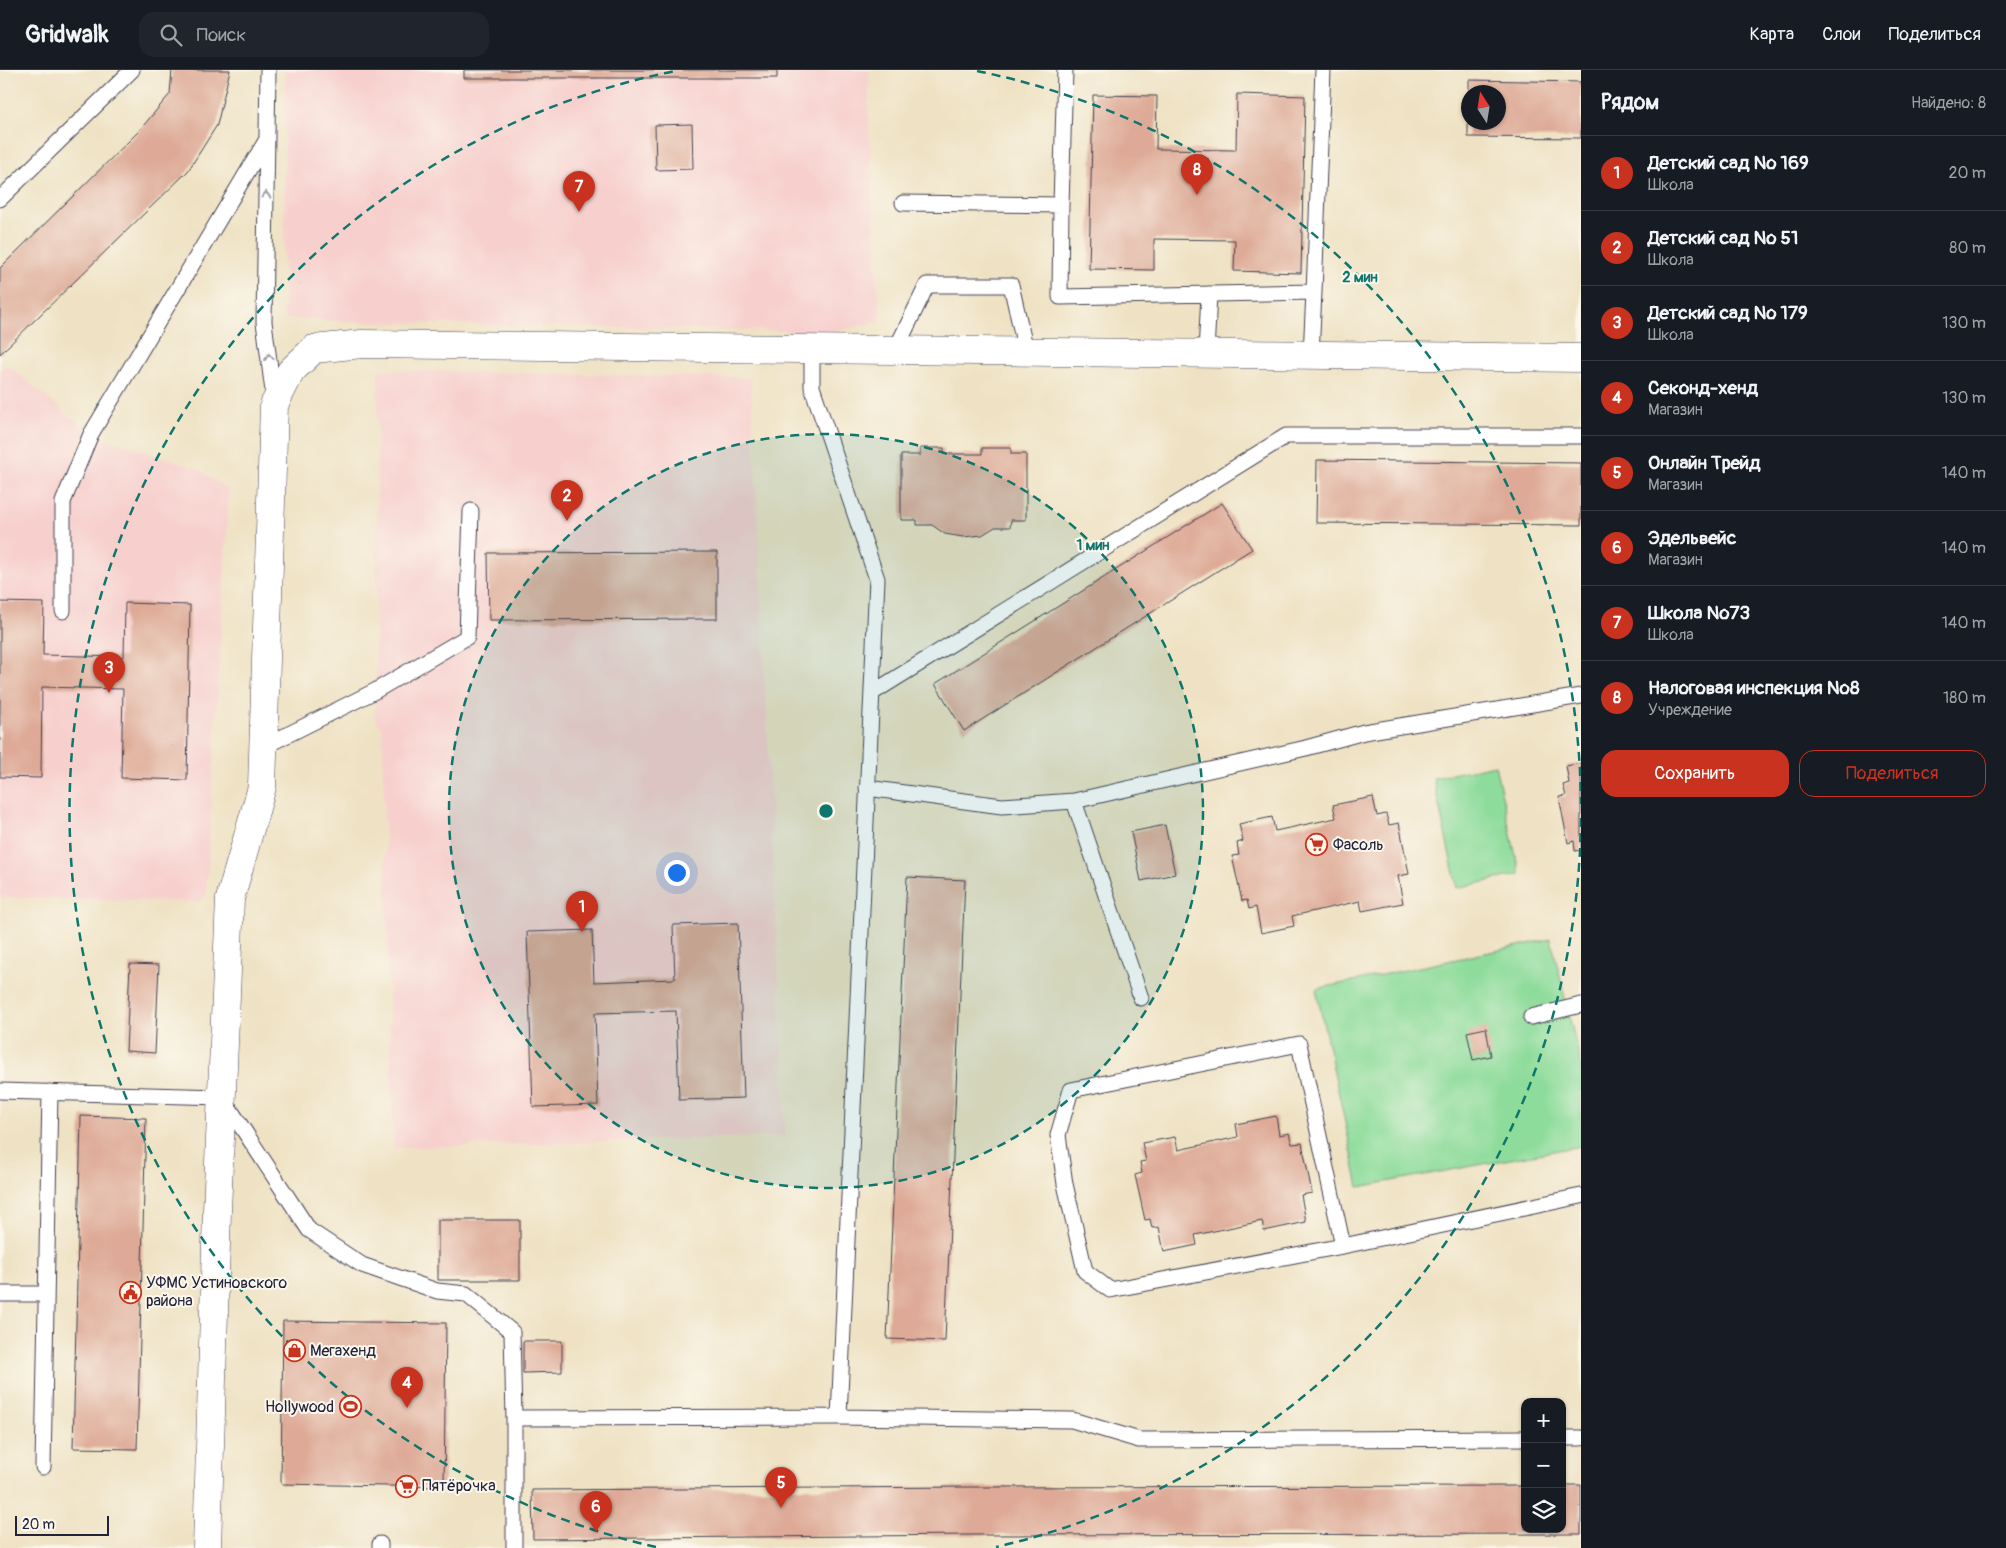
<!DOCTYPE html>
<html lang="ru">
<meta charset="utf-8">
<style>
body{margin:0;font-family:Pangolin,sans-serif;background:#20242c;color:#f1f3f6}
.controls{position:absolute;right:15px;bottom:15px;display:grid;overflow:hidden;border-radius:10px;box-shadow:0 1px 4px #0004}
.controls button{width:45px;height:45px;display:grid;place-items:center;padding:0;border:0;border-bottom:1px solid #363941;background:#171b24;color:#f1f3f6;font:25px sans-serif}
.compass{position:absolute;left:1461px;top:15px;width:45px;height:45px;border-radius:50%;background:#171b24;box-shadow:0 1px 4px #0004;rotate:348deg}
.scale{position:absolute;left:15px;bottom:12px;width:94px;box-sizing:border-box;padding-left:5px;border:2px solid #22223b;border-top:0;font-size:14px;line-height:18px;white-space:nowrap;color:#22223b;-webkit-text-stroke:4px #fbf7ec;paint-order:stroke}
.you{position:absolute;left:676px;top:802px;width:18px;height:18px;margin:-12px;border:4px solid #fff;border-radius:50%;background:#1a73e8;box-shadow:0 0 0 8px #1a73e833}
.badge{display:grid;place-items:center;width:32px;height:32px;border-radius:50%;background:#c8321e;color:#fff;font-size:16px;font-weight:700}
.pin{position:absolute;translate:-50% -41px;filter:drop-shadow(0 1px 2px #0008)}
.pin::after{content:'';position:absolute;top:26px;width:18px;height:15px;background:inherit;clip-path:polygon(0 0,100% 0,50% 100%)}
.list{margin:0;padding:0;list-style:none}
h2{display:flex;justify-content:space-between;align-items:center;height:65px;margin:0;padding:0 20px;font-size:21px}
h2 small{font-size:16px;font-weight:400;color:#9ea1a6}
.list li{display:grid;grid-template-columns:32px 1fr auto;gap:15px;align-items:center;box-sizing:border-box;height:75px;padding:0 20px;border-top:1px solid #363941}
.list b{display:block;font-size:19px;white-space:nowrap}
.list p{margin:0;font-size:16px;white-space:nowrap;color:#9ea1a6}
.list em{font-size:16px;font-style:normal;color:#9ea1a6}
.actions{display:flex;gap:10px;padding:15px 20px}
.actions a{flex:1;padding:11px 0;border:1px solid #c8321e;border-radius:15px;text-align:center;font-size:18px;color:#c8321e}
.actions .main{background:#c8321e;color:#fff}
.icon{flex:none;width:28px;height:28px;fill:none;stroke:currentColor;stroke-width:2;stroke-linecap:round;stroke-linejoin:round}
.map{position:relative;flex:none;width:1581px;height:1478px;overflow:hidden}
header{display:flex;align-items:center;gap:30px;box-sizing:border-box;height:70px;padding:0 25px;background:#171b24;border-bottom:1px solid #363941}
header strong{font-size:24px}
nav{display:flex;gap:28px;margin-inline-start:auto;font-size:18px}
.search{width:350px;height:45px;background:#20242c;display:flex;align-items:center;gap:12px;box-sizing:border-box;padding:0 18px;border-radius:15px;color:#9ea1a6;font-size:19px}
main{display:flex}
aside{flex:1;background:#171b24}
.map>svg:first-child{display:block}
</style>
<header>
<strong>Gridwalk</strong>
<div class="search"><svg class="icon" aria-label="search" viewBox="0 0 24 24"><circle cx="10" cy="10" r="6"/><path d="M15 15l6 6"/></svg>Поиск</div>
<nav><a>Карта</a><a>Слои</a><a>Поделиться</a></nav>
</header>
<main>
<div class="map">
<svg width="1581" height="1478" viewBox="0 0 1581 1478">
<rect width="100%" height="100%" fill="#fbf7ec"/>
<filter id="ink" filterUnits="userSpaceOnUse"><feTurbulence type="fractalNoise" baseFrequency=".02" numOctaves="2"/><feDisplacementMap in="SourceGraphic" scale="10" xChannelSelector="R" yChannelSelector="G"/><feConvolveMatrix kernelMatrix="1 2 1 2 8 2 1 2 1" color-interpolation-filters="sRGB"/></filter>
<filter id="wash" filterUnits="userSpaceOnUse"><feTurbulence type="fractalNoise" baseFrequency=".0096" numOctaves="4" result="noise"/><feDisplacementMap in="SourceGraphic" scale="20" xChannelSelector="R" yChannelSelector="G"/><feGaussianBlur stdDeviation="1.12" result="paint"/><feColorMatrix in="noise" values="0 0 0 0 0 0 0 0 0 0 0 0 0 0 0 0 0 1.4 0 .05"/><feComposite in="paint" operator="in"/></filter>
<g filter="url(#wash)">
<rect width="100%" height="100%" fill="#efe2c4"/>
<path fill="#f7d0ce" d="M 285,0 L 870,0 L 868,36 L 880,251 L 832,262 L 357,252 L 284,248 Z
M 7,294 L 91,364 L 196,398 L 229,420 L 206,826 L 199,832 L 0,827 L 0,300 Z
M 378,300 L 751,308 L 786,1066 L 393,1078 L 382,658 L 375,649 Z"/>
<path fill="#8edc9b" stroke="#587f6b" d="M 1495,695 L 1520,804 L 1457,818 L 1433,708 Z
M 1551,869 L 1581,995 L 1581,1076 L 1359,1117 L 1316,919 Z"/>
<g id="blocks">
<path fill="#deaa97" d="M 172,0 L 230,0 L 217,55 L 188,101 L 0,284 L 0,198 L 138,62 L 170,24 Z
M 464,0 L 777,0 L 777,8 L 464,8 Z
M 1469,10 L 1581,12 L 1581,68 L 1468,67 L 1468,52 L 1498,52 L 1498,22 L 1469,22 Z
M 1237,24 L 1305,26 L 1301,203 L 1234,201 L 1235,170 L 1154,169 L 1154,200 L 1089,199 L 1093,25 L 1157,26 L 1156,79 L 1236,80 Z
M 692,54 L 693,99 L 656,100 L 655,55 Z
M 920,378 L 944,378 L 944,384 L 982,384 L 982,378 L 1011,378 L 1011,384 L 1026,384 L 1026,450 L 1011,450 L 1010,457 L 995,457 L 982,465 L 963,467 L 945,464 L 932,455 L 917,455 L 917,450 L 901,450 L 901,385 L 920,385 Z
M 1317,390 L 1581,393 L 1581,455 L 1316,453 Z
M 1222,433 L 1252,479 L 964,661 L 935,614 Z
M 717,482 L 717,549 L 489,550 L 488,483 Z
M 0,532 L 44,533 L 43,585 L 124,587 L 125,533 L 190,535 L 187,710 L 121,708 L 123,619 L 42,617 L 41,708 L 0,707 Z
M 1581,693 L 1581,780 L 1575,781 L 1574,771 L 1568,773 L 1559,727 L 1566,726 L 1563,715 L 1569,713 L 1566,696 Z
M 1373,727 L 1377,746 L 1386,744 L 1389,755 L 1399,753 L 1409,804 L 1398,806 L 1403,833 L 1362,841 L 1360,831 L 1292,846 L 1294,856 L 1261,863 L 1256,837 L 1249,839 L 1247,830 L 1242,831 L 1232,786 L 1239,785 L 1237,773 L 1243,771 L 1239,754 L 1272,747 L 1275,761 L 1336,748 L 1333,735 Z
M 1165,755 L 1175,804 L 1141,811 L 1131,762 Z
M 907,807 L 965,810 L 945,1271 L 887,1269 Z
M 738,853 L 744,1028 L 679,1030 L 676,941 L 595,943 L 598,1035 L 533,1037 L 527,862 L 592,860 L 594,912 L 675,909 L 673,855 Z
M 130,894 L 159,895 L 155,983 L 126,981 Z
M 1486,958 L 1491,986 L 1473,990 L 1467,962 Z
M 81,1046 L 146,1048 L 137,1379 L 73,1378 Z
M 1276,1046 L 1279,1065 L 1289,1063 L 1292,1074 L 1302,1073 L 1312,1123 L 1301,1125 L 1306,1152 L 1264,1161 L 1262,1151 L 1195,1165 L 1197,1175 L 1164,1182 L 1159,1157 L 1152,1158 L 1150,1149 L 1145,1150 L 1135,1105 L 1142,1103 L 1140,1092 L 1146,1091 L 1142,1073 L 1175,1067 L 1178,1080 L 1238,1067 L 1236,1054 Z
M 438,1150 L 520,1150 L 520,1210 L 438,1210 Z
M 283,1251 L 446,1253 L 444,1417 L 281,1414 Z
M 523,1271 L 562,1271 L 562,1302 L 523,1303 Z
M 1562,1415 L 1581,1415 L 1581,1464 L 970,1465 L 533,1469 L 532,1420 L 969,1417 L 1525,1416 L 1525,1459 L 1562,1459 Z"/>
</g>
</g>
<g filter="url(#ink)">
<use href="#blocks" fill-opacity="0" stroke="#413f50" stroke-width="1"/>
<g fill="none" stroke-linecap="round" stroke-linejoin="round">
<defs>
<path id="lane" d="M 268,0 L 264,252 L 274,329
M 0,129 L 132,0
M 903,133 L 1061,135 L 1065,0
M 1061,135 L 1060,227 L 1314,222 L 1323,0
M 812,278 L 812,317 L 877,509 L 839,1347
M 896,279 L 927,215 L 1011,215 L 1026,281
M 1206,283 L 1209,224
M 1311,285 L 1314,222
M 63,541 L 63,432 L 91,364 L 267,69
M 872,623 L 1286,366 L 1581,366
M 263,677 L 375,621 L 467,567 L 471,441
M 867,718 L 1002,736 L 1074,731 L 1306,678 L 1364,662 L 1581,626
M 1074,731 L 1141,928
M 1531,947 L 1581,935
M 0,1021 L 222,1027 L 309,1160 L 362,1195 L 437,1221 L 466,1224 L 512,1262 L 514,1348
M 1343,1176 L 1299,974 L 1071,1020 L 1058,1065 L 1065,1114 L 1085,1201 L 1110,1220 L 1343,1176 L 1581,1126
M 0,1224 L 46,1224
M 1562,1368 L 1581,1368
M 43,1397 L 50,1022
M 380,1478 L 380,1474
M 514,1478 L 514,1348 L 839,1347 L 1072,1350 L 1139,1370 L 1525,1368"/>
<path id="street" d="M 207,1478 L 217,1141 L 230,829 L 262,717 L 274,335 L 291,301 L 314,279 L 362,274 L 1581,288"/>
</defs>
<use href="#lane" stroke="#413f50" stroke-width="17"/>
<use href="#street" stroke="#413f50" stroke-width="29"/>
<use href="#lane" stroke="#fff" stroke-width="15"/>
<use href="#street" stroke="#fff" stroke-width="28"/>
</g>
<defs><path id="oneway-chevron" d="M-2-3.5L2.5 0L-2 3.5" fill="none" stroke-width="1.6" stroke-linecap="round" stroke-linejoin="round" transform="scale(1.25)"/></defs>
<g stroke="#9c9ca7">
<use href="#oneway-chevron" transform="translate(266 125) rotate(-89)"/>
<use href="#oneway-chevron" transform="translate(269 287) rotate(-97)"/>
</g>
</g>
<circle cx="826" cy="741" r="377" fill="#0f766e" fill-opacity=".12"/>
<g fill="none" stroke="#0f766e" stroke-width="2.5" stroke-dasharray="9 6">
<circle cx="826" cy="741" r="377"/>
<path d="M1581 748A755 755 0 0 1 996 1477M656 1477A755 755 0 0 1 675 1M977 1A755 755 0 0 1 1581 734"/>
</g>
<defs>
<symbol id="supermarket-ring" viewBox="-11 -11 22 22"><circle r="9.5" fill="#fbf7ec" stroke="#c8321e" stroke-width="1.5"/><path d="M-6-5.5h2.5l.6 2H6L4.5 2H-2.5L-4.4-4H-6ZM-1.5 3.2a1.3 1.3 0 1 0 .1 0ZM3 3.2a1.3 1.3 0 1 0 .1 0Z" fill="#c8321e"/></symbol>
<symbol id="civic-ring" viewBox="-11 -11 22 22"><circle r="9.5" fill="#fbf7ec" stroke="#c8321e" stroke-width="1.5"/><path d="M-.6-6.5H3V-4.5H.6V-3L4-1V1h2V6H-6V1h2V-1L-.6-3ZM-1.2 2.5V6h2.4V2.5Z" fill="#c8321e"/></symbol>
<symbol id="shop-ring" viewBox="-11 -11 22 22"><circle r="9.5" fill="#fbf7ec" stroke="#c8321e" stroke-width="1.5"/><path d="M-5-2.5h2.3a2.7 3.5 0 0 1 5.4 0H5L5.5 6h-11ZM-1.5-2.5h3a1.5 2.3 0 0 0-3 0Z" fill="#c8321e"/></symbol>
<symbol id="stadium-ring" viewBox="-11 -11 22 22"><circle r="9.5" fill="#fbf7ec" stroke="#c8321e" stroke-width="1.5"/><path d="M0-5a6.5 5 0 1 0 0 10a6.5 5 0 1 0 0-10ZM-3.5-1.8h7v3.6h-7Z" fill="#c8321e"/></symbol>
</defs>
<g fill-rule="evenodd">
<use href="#supermarket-ring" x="1304" y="762" width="25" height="25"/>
<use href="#civic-ring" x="118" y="1210" width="25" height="25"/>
<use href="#shop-ring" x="282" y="1268" width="25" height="25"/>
<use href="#stadium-ring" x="338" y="1324" width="25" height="25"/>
<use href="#supermarket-ring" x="394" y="1404" width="25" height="25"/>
</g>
<g text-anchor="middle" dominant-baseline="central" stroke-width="4" stroke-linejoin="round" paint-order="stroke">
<g font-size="16" fill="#22223b" stroke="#fbf7ec" text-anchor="start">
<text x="1333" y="775">Фасоль</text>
<text x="146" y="1213">УФМС Устиновского<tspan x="146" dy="18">района</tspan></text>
<text x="310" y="1281">Мегахенд</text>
<text x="334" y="1337" text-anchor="end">Hollywood</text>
<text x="422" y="1416">Пятёрочка</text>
</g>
</g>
<circle cx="826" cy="741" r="8" fill="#0f766e" stroke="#fbf7ec" stroke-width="2.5"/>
<g font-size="15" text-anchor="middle" font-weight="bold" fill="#0f766e" stroke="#fbf7ec" stroke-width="4" stroke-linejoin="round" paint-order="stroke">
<text x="1360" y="212">2 мин</text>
<text x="1093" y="480">1 мин</text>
</g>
</svg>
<div class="controls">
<button>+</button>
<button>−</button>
<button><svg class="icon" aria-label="layers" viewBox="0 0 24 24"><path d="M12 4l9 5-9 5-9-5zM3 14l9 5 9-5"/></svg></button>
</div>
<svg class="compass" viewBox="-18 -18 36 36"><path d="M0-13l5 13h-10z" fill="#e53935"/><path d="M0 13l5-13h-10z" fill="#9ea1a6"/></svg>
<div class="scale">20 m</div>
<div class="you"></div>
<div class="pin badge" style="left:582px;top:862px">1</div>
<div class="pin badge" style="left:567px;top:451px">2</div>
<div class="pin badge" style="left:109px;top:623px">3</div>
<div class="pin badge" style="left:407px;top:1338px">4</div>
<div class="pin badge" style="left:781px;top:1438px">5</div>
<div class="pin badge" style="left:596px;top:1462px">6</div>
<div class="pin badge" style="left:579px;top:142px">7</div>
<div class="pin badge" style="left:1197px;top:125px">8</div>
</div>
<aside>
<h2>Рядом<small>Найдено: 8</small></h2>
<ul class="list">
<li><span class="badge">1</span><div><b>Детский сад № 169</b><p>Школа</p></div><em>20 m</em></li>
<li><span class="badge">2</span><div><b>Детский сад № 51</b><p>Школа</p></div><em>80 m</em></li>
<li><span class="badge">3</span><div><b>Детский сад № 179</b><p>Школа</p></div><em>130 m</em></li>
<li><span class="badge">4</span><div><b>Секонд-хенд</b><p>Магазин</p></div><em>130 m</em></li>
<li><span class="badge">5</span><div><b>Онлайн Трейд</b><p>Магазин</p></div><em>140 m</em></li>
<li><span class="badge">6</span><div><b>Эдельвейс</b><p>Магазин</p></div><em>140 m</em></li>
<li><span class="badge">7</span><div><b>Школа №73</b><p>Школа</p></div><em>140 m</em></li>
<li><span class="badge">8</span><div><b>Налоговая инспекция №8</b><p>Учреждение</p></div><em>180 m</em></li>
</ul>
<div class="actions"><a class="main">Сохранить</a><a>Поделиться</a></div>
</aside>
</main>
